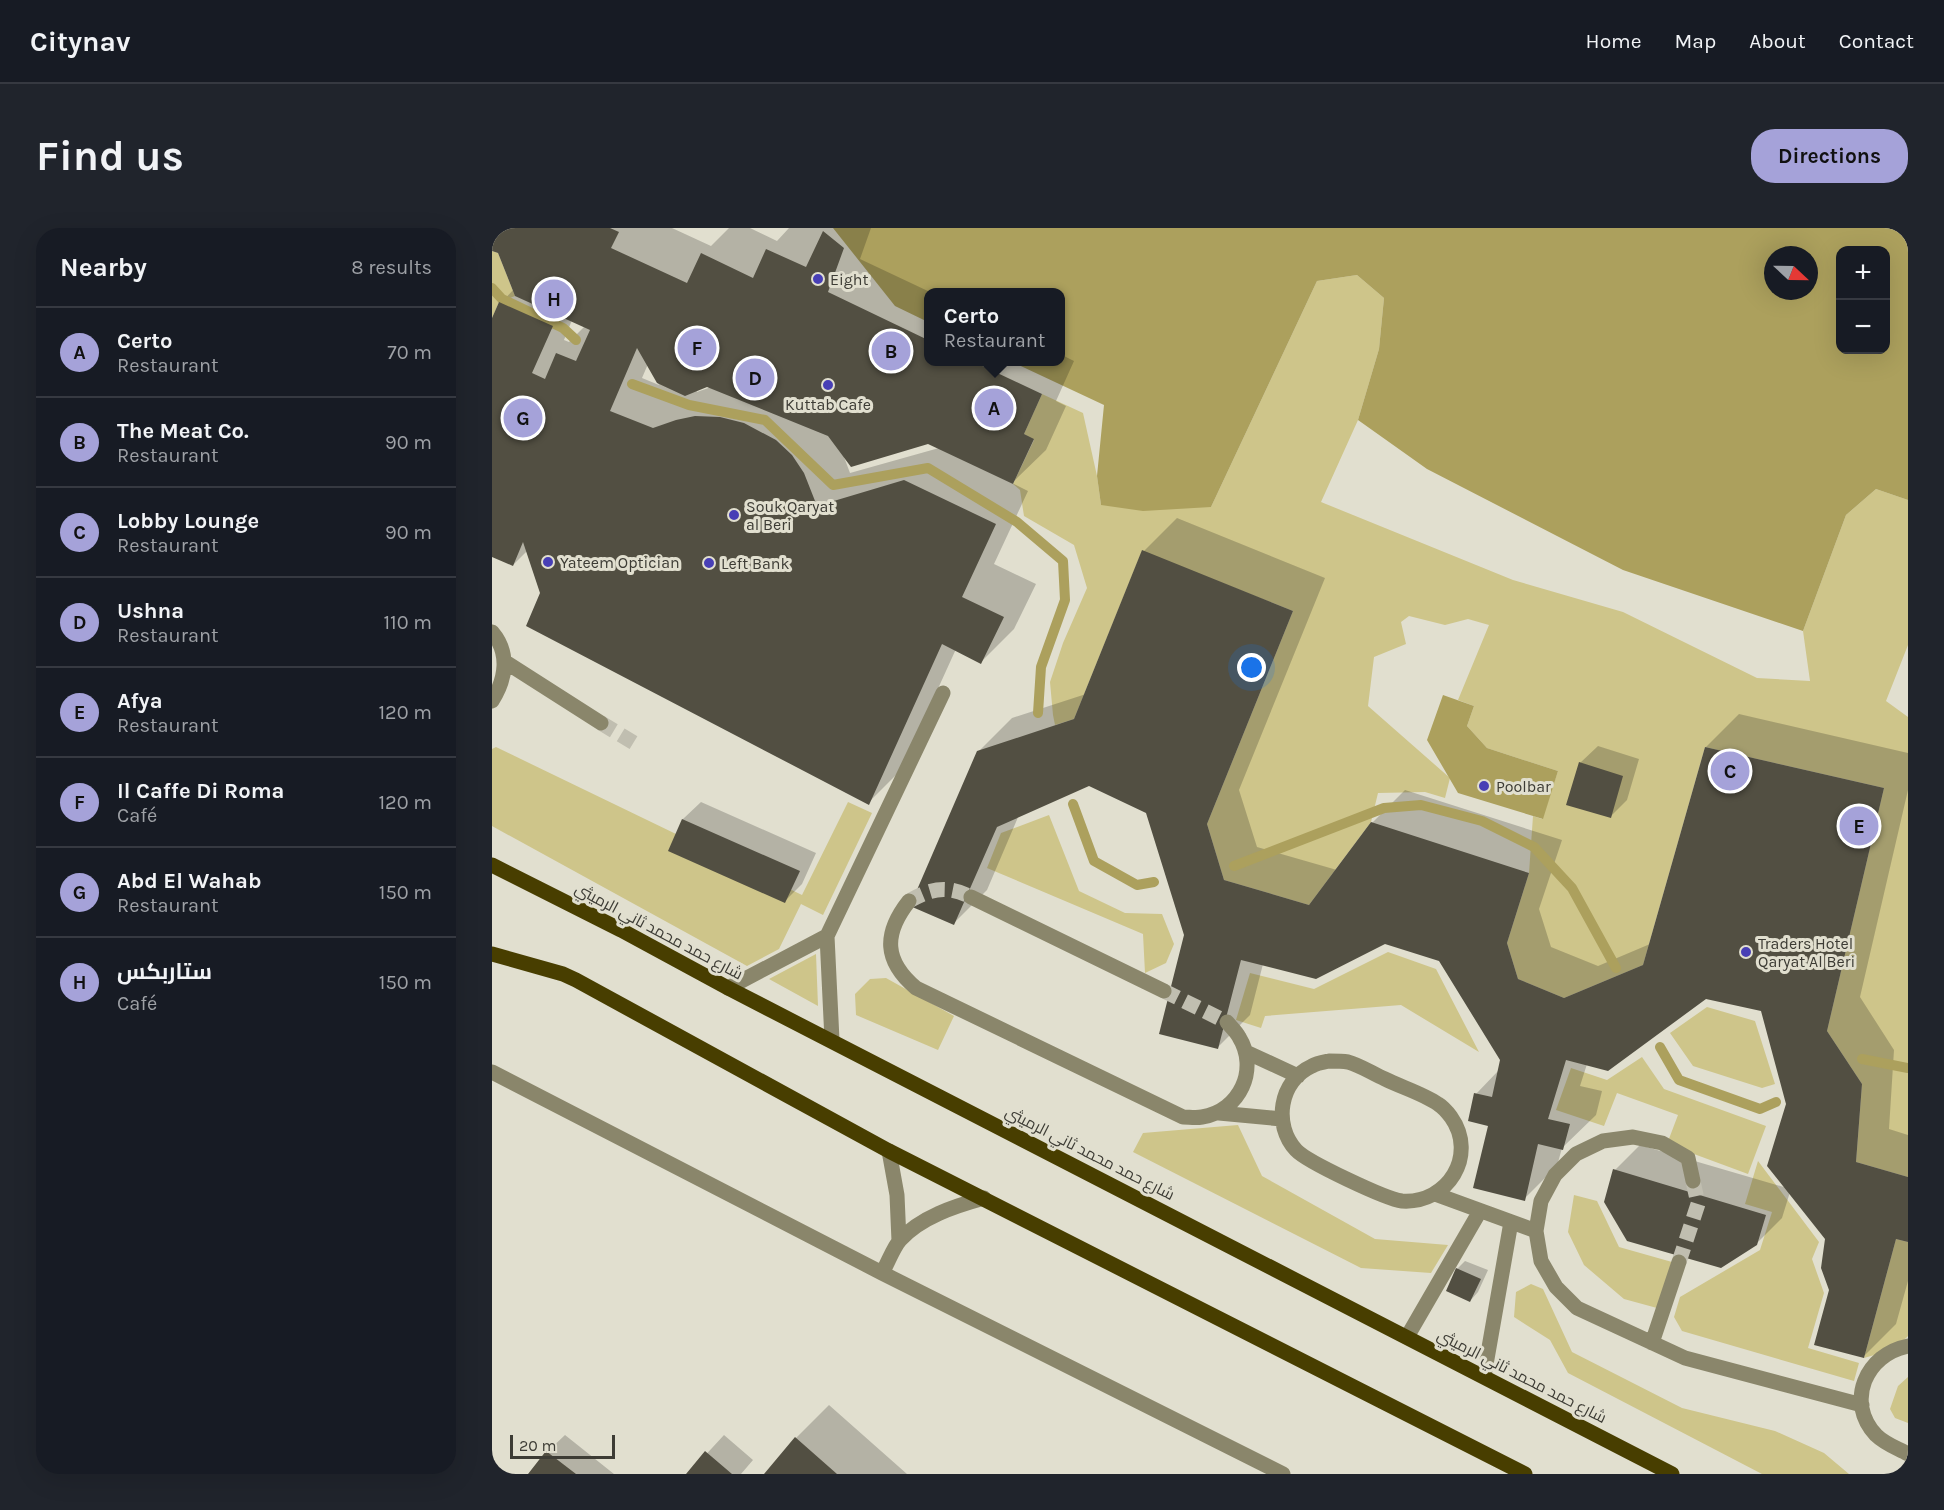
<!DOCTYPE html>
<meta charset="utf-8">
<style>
body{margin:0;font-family:Karla,Cairo,sans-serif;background:#20242c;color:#f1f3f6}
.controls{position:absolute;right:18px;top:18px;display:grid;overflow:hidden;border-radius:12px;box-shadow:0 6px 24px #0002}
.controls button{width:54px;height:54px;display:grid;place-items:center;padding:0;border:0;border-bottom:2px solid #363941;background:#171b24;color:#f1f3f6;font:30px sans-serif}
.compass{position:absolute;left:1272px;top:18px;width:54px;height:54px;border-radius:50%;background:#171b24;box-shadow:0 6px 24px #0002;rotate:112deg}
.scale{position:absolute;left:18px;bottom:15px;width:105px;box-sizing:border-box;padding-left:6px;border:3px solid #3d3c35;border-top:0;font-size:16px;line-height:21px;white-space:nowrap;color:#3d3c35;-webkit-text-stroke:4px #e1dfcf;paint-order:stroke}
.you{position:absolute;left:760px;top:440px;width:21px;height:21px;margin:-15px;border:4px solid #fff;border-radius:50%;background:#1a73e8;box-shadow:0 0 0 9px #1a73e833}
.badge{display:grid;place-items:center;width:39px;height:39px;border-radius:50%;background:#a5a2d9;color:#111;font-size:20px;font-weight:700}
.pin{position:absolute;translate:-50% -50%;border:3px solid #fff;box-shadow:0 2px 6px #0006}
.popup{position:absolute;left:432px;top:60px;width:141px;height:78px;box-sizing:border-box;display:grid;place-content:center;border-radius:12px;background:#171b24;filter:drop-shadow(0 2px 4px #0005);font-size:20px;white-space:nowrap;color:#9ea1a6}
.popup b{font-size:22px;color:#f1f3f6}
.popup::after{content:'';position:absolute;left:50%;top:100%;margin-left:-12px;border:12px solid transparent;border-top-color:#171b24}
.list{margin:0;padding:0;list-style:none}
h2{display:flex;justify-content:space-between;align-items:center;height:78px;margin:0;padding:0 24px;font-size:26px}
h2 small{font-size:20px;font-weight:400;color:#9ea1a6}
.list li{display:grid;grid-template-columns:39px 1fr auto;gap:18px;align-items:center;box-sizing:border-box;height:90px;padding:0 24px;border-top:2px solid #363941}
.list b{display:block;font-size:22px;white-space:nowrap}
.list p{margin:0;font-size:20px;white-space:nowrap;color:#9ea1a6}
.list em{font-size:20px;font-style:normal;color:#9ea1a6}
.map{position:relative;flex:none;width:1416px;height:1246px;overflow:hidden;border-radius:24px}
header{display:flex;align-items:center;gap:36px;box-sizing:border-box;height:84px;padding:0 30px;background:#171b24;border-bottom:2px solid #363941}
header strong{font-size:28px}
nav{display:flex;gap:33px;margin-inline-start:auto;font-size:21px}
.intro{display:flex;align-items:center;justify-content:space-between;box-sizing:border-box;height:144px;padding:0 36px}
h1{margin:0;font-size:42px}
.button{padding:15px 27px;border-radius:24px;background:#a5a2d9;color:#111;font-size:21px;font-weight:700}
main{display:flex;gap:36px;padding:0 36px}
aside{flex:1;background:#171b24;border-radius:24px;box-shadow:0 6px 24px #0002}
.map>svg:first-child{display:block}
</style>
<header>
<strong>Citynav</strong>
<nav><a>Home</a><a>Map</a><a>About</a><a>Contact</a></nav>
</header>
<div class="intro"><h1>Find us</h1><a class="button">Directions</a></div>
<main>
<aside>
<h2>Nearby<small>8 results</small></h2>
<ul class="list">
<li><span class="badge">A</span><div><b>Certo</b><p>Restaurant</p></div><em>70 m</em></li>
<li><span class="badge">B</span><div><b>The Meat Co.</b><p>Restaurant</p></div><em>90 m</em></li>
<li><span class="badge">C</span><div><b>Lobby Lounge</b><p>Restaurant</p></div><em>90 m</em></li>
<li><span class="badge">D</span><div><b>Ushna</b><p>Restaurant</p></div><em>110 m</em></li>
<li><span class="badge">E</span><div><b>Afya</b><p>Restaurant</p></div><em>120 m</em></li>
<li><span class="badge">F</span><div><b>Il Caffe Di Roma</b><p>Café</p></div><em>120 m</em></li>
<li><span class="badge">G</span><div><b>Abd El Wahab</b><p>Restaurant</p></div><em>150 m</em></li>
<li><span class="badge">H</span><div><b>ستاربكس</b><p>Café</p></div><em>150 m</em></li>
</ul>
</aside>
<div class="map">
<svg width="1416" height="1246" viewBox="0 0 1416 1246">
<rect width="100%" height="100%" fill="#e1dfcf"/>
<path fill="#cec58a" d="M 0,23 L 6,25 L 23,68 L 7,74 L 0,90 Z
M 865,47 L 892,70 L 887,121 L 866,192 L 829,274 L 1021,352 L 1131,384 L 1265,450 L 1318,453 L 1311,403 L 1354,287 L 1384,261 L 1416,272 L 1416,417 L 1394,473 L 1416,489 L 1416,949 L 1364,934 L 1370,856 L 1335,803 L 1392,560 L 1213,519 L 1151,737 L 1072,770 L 1026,751 L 1015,715 L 1037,645 L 1041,588 L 1050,591 L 1066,543 L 995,520 L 975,498 L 982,478 L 966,472 L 997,397 L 976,391 L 953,397 L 917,388 L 909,394 L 914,416 L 882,429 L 876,478 L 958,550 L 953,570 L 933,564 L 886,565 L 879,594 L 817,677 L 732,652 L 715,596 L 801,383 L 650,323 L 582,491 L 563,497 L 561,487 L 558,454 L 571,415 L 595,360 L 582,317 L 532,288 L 528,262 L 521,256 L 542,212 L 532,206 L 550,166 L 591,185 L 605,248 L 609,277 L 719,279 L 825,53 Z
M 4,519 L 310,667 L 356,574 L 380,585 L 331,687 L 309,676 L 287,721 L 255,738 L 0,598 L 0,521 Z
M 557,587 L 587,663 L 633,685 L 670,686 L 682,716 L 674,735 L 653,745 L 651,706 L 495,640 L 509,605 Z
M 896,724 L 944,741 L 987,824 L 909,777 L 773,788 L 769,800 L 744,792 L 758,745 L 822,761 Z
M 324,726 L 326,778 L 277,751 Z
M 394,750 L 462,788 L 446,822 L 364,787 L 363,766 L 378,751 Z
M 1215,779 L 1263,793 L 1283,856 L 1270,860 L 1201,838 L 1178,805 Z
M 1150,829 L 1172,861 L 1274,898 L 1256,946 L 1175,916 L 1186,887 L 1125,865 L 1112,898 L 1064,882 L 1079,840 L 1115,852 Z
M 746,897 L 770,948 L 883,1011 L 956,1017 L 939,1045 L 869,1040 L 641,924 L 651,905 Z
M 1266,933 L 1327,1014 L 1320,1031 L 1332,1065 L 1316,1120 L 1367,1135 L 1362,1153 L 1190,1103 L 1182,1089 L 1188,1069 L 1268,1022 L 1280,984 L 1253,976 Z
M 1082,967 L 1105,973 L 1127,1019 L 1180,1034 L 1165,1080 L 1132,1071 L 1092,1037 L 1076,1004 Z
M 1404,1011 L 1416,1014 L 1416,1108 L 1403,1121 L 1372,1130 Z
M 1039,1056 L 1051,1061 L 1080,1124 L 1190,1180 L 1283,1203 L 1332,1225 L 1357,1246 L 1270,1246 L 1076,1145 L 1058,1112 L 1022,1089 L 1024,1064 Z
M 1416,1149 L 1416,1195 L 1403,1190 L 1398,1181 L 1406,1158 Z"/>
<path fill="#aca05d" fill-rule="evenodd" d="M 341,0 L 1416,0 L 1416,272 L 1384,261 L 1354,287 L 1311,403 L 1131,342 L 935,241 L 866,192 L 887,121 L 892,70 L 865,47 L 825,53 L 719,279 L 651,283 L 609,277 L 605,248 L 612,177 L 520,134 L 568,134 L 568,64 L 436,64 L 436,94 L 403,78 ZM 1348,22 L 1394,22 L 1394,122 L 1348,122 ZM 1281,27 L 1317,27 L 1317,63 L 1281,63 Z
M 951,467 L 982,478 L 975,498 L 995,520 L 1066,543 L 1051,591 L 966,565 L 935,512 Z"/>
<path fill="#0003" fill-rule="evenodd" d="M 0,0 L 180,0 L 219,18 L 237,0 L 258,0 L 285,13 L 297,0 L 379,0 L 368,31 L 438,64 L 436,64 L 436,134 L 568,134 L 568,126 L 582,133 L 564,173 L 574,178 L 554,222 L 520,255 L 536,263 L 502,336 L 544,356 L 522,401 L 489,434 L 464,421 L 409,542 L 376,575 L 49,365 L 36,322 L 21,337 L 0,327 L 0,94 L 9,75 L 22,61 L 7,24 L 0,21 ZM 80,92 L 93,98 L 77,114 L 72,112 ZM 156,136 L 167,157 L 150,150 ZM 215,157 L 219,159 L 205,164 L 204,161 ZM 436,215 L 447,220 L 358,245 L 352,229 Z
M 685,290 L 833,350 L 747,562 L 765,619 L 845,642 L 880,595 L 913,562 L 1070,612 L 1047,681 L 1059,719 L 1106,738 L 1158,716 L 1214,519 L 1247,486 L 1416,525 L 1416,562 L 1368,769 L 1402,822 L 1397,901 L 1416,907 L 1416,1053 L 1404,1096 L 1371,1129 L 1339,1062 L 1335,1010 L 1298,964 L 1290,990 L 1264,1016 L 1123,942 L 1148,917 L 1295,960 L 1295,876 L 1270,782 L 1213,769 L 1095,836 L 1088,858 L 1110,863 L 1104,887 L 1070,920 L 1065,938 L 1032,971 L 984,866 L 1007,842 L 1010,832 L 948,732 L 893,714 L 771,736 L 758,787 L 725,820 L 694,707 L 656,584 L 597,557 L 527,587 L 495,662 L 462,695 L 486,524 L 520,490 L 594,466 L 652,323 Z
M 1106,518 L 1147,531 L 1135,572 L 1118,589 L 1088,535 Z
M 209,574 L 324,625 L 310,656 L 293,673 L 178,622 L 191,591 Z
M 973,1033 L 996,1042 L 986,1064 L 978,1073 L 965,1041 Z
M 337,1177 L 415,1246 L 274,1246 L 304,1210 Z
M 73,1207 L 122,1246 L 38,1246 L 55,1224 Z
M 232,1207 L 261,1232 L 249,1246 L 196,1246 Z"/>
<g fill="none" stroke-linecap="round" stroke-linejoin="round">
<path stroke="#aca05d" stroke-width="10" d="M 0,60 L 10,71 L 71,100 L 84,112
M 140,156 L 197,177 L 273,192 L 341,257 L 436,240 L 525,294 L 571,333 L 573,372 L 549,439 L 546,485
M 581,576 L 602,633 L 645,657 L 662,654
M 742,638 L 892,580 L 929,577 L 990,593 L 1042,619 L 1080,660 L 1124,740
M 1168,819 L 1187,852 L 1268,881 L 1284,874
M 1370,831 L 1416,840"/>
</g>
<path fill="#524f42" d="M 0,0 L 118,0 L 127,4 L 119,20 L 195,55 L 209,25 L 261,50 L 274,21 L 314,39 L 331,3 L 352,20 L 336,64 L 436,112 L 436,134 L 482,134 L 550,166 L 532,206 L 542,211 L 521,256 L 436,216 L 359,239 L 336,208 L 215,159 L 193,168 L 165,155 L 145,120 L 118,183 L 161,200 L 184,192 L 203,188 L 228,189 L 252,195 L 284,212 L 300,227 L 312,245 L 325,278 L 412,252 L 504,296 L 470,369 L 512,389 L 489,436 L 450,416 L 377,577 L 34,398 L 48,365 L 31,314 L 21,338 L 0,329 L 0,90 L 7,74 L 61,98 L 40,145 L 53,151 L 64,125 L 84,133 L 98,102 L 23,68 L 6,25 L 0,23 Z
M 650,322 L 801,383 L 715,596 L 732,652 L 817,677 L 879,594 L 1037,645 L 1015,715 L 1026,751 L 1072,770 L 1151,737 L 1213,519 L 1392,560 L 1335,803 L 1370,856 L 1364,934 L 1416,949 L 1416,1014 L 1404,1011 L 1372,1130 L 1322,1117 L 1337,1062 L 1329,1040 L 1333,1011 L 1275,938 L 1294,876 L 1269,783 L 1214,771 L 1116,843 L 1074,832 L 1056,891 L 1078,896 L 1071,922 L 1046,916 L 1033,973 L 981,960 L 996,898 L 976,893 L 982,865 L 1000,869 L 1008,832 L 947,733 L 893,716 L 824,751 L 749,732 L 726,821 L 667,806 L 692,707 L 654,585 L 597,558 L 505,599 L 462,697 L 418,678 L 485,523 L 582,491 Z
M 1087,534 L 1131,548 L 1119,590 L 1074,577 Z
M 190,591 L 308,643 L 293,675 L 176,623 Z
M 1121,941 L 1274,987 L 1265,1017 L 1229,1040 L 1135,1013 L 1112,974 Z
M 964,1040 L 989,1051 L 978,1074 L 954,1063 Z
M 303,1209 L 345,1246 L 272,1246 Z
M 54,1223 L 84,1246 L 36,1246 Z
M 213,1223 L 240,1246 L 194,1246 Z"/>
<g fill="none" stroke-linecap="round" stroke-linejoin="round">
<path stroke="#c0beb0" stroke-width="15" stroke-dasharray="15 8" stroke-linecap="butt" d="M 109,495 L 147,518
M 417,673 C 440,660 455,657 479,669
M 672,763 L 735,794
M 1187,1034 L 1206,976 L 1201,953"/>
<path stroke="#8a866b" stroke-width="15" d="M 0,404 C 18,425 14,451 0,473
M 12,433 L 109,495
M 479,669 L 672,763
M 417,673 C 391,706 392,733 424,760 L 691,889 C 697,889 704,890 710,889 C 748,883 767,841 747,809 C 744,803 739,799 735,794
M 236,760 L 335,708
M 340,812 L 335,708 L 451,465
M 754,824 L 806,848
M 837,833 C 843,833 850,833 856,834 C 868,837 881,846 893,851 C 909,859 932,866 946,876 C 951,879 956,885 959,889 C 986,927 956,976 910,973 C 894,971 815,934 804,922 C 781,897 787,853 820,838 C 825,835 832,834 837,833 Z
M 0,844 L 390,1045 L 791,1246
M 727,885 L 790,891
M 397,923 L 405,967 L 407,1013
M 1201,953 L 1196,930 L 1170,915 L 1141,909 L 1111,913 L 1084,926 L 1063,947 L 1049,973 L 1044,1003 L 1049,1033 L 1064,1059 L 1085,1080 L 1193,1130 L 1370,1177
M 943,966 L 1044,1003
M 390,1045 C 396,1035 401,1020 408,1012 C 429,989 463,978 492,970
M 915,1109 L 988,983
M 1160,1115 L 1187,1034
M 1416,1118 C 1374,1126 1353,1174 1384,1207 C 1393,1216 1405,1220 1416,1226
M 992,1148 L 1019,994"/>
<path stroke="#483e00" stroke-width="15" d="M 0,637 L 129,702 L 236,760 L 1180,1246
M 0,726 L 71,746 L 84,752 L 397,923 L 1033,1246"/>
</g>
<g fill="#483fb5" stroke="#e1dfcf" stroke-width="2">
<circle cx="326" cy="51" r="6"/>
<circle cx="336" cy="157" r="6"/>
<circle cx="242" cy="287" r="6"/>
<circle cx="56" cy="334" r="6"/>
<circle cx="217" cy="335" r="6"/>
<circle cx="992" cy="558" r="6"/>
<circle cx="1254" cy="724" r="6"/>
</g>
<g text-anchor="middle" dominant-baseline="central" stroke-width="6" stroke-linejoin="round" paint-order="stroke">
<g font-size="16" fill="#3d3c35" stroke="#e1dfcf" text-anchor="start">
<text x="338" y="51">Eight</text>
<text x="336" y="176" text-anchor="middle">Kuttab Cafe</text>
<text x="254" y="278">Souk Qaryat<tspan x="254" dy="18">al Beri</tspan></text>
<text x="68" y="334">Yateem Optician</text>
<text x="229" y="335">Left Bank</text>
<text x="1004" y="558">Poolbar</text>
<text x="1266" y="715">Traders Hotel<tspan x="1266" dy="18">Qaryat Al Beri</tspan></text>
</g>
<g font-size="16" fill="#3d3c35" stroke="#e1dfcf">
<text transform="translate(167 703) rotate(28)">شارع حمد محمد ثاني الرميثي</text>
<text transform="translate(598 925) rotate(27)">شارع حمد محمد ثاني الرميثي</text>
<text transform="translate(1030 1148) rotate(27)">شارع حمد محمد ثاني الرميثي</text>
</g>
</g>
</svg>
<div class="controls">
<button>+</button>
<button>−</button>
</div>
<svg class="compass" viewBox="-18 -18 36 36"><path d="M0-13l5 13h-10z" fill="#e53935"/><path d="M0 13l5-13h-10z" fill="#9ea1a6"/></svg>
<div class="scale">20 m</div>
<div class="you"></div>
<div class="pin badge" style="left:502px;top:180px">A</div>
<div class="popup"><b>Certo</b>Restaurant</div>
<div class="pin badge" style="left:399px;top:123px">B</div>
<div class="pin badge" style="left:1238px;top:543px">C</div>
<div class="pin badge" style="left:263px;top:150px">D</div>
<div class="pin badge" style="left:1367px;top:598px">E</div>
<div class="pin badge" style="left:205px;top:120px">F</div>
<div class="pin badge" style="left:31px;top:190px">G</div>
<div class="pin badge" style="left:62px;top:71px">H</div>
</div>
</main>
